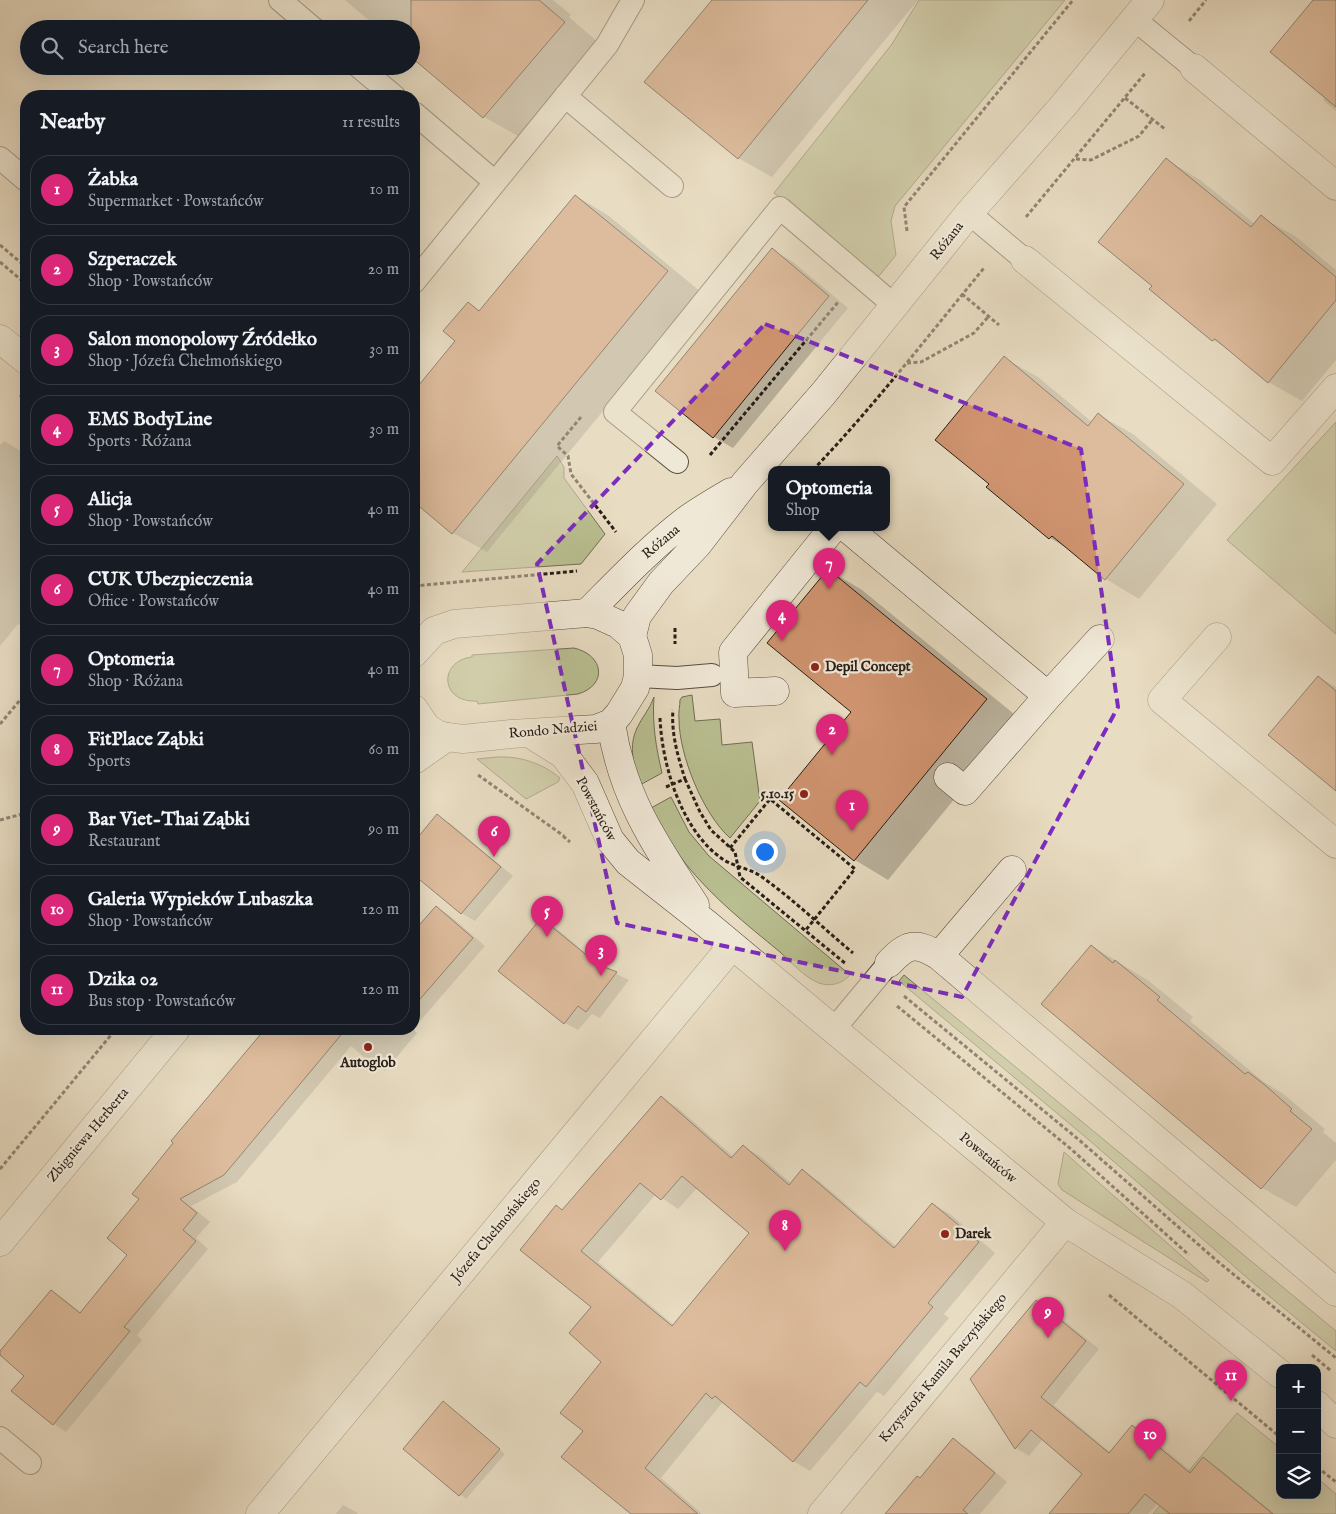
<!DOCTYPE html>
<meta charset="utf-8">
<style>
body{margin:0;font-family:"IM FELL English",serif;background:#20242c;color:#f1f3f6}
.controls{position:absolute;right:15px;bottom:15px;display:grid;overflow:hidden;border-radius:10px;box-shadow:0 5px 20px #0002}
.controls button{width:45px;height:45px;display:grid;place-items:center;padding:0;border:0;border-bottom:1px solid #363941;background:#171b24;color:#f1f3f6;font:25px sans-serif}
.you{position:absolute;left:764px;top:851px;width:18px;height:18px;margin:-12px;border:4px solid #fff;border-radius:50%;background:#1a73e8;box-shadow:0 0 0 8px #1a73e833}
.badge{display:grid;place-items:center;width:32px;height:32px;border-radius:50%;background:#db2777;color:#fff;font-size:16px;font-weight:700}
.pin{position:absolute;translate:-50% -41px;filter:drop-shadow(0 1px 2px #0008)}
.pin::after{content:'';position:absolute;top:26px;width:18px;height:15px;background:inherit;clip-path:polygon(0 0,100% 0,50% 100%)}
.popup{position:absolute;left:768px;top:466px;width:122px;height:65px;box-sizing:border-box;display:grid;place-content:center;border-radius:10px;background:#171b24;filter:drop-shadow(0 1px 4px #0005);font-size:16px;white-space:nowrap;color:#9ea1a6}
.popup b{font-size:19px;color:#f1f3f6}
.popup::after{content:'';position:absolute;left:50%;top:100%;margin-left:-10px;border:10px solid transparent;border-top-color:#171b24}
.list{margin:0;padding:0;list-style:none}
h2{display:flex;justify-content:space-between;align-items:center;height:65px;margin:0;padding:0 20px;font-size:21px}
h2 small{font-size:16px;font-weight:400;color:#9ea1a6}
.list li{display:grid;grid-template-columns:32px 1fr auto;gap:15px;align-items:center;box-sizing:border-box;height:70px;margin:0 10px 10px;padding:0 10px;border:1px solid #363941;border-radius:20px}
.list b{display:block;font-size:19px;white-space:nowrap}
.list p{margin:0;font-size:16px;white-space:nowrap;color:#9ea1a6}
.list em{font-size:16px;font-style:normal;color:#9ea1a6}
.icon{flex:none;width:28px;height:28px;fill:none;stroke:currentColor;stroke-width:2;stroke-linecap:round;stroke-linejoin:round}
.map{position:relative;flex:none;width:1336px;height:1514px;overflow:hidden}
.search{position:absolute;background:#171b24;box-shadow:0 5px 20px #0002;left:20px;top:20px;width:400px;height:55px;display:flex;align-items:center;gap:12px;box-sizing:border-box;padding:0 18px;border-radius:28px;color:#9ea1a6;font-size:19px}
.panel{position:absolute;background:#171b24;box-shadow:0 5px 20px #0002;left:20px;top:90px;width:400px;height:945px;border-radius:20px}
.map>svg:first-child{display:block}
</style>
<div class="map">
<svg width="1336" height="1514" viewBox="0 0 1336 1514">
<rect width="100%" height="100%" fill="#e8dcc2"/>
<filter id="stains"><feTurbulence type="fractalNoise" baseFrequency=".004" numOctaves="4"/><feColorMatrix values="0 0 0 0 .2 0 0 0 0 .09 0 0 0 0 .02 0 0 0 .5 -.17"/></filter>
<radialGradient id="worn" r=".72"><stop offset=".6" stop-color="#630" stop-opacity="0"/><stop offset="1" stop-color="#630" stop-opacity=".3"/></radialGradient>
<path fill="#b9bf91" stroke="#706e54" d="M 919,0 L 1065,0 L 895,206 L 891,221 L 896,255 L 879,276 L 876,276 L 774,193 L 892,44 Z
M 1336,422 L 1336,634 L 1227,540 Z
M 557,456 L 564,467 L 564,478 L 605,534 L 581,564 L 462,572 Z
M 574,648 C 604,655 608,685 578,694 L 478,704 L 477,701 C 440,703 438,661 472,657 L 472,655 Z
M 692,695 L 695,721 L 720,719 L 722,745 L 752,742 L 760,801 L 730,838 C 703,814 679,755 679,719 C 678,713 680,706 680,700 L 682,697 Z
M 654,697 C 652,724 656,747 662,773 L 640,785 C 634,766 628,747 637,728 C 642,717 650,709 654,697 Z
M 497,757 C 520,756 542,763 560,778 L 558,782 L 526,799 L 477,759 Z
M 671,797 L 689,832 L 709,856 L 850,975 C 842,984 830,987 819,983 C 804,977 792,963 780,952 C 746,924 713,898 685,863 C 672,846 662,827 651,808 Z
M 904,975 L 1336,1331 L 1336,1351 L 1252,1282 L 1089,1140 L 899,981 Z
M 1064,1152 L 1209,1280 L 1207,1282 L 1062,1190 L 1058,1184 Z
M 1237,1413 L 1280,1448 L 1280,1495 L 1317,1495 L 1317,1478 L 1336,1494 L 1336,1514 L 1153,1514 Z"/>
<path fill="#0003" fill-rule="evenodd" d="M 345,0 L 553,0 L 571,15 L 569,17 L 598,42 L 518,136 L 484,117 L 411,29 L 379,29 Z
M 713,0 L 918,0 L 772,177 L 738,158 Z
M 1315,0 L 1336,0 L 1336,111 L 1323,100 L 1325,97 Z
M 1167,160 L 1200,180 L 1255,224 L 1261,217 L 1295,236 L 1336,270 L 1336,360 L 1302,401 L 1268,382 L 1231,351 L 1213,340 L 1153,286 Z
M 576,196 L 609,216 L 701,292 L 487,552 L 453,533 L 414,500 L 414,393 L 456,341 L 468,303 L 481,311 Z
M 772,250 L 792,261 L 848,308 L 733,448 L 714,437 Z
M 1004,358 L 1038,377 L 1092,422 L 1099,415 L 1133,434 L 1217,504 L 1139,599 L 1106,579 L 1072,551 L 1050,538 L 988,487 L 990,483 Z
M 4,441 L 26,454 L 26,628 L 18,624 L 0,646 L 0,445 Z
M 829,570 L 862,590 L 1020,719 L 888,880 L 855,860 L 780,799 L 852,712 Z
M 1318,677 L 1336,687 L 1336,790 Z
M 437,816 L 450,823 L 513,876 L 475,921 L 461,913 L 414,874 L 414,844 Z
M 436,907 L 449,915 L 485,946 L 414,1028 L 414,933 Z
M 541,919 L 555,927 L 602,967 L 629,980 L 600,1018 L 592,1014 L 578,1030 L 565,1023 L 500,971 Z
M 1092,946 L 1149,981 L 1193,1017 L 1190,1021 L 1264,1082 L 1282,1093 L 1325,1129 L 1323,1132 L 1336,1143 L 1336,1160 L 1296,1207 L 1262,1188 Z
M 267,1029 L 294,1029 L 302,1035 L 307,1029 L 413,1029 L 417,1033 L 385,1071 L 372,1064 L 351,1046 L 237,1182 L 191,1206 L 210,1222 L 196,1238 L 208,1249 L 137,1335 L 142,1340 L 66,1432 L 54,1424 L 26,1375 L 0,1353 L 51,1292 L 64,1299 L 81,1313 L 129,1255 L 141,1199 L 175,1143 L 173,1141 Z
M 661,1098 L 678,1108 L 734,1157 L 743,1147 L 760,1156 L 792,1184 L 802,1171 L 819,1181 L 897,1247 L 933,1204 L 950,1214 L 995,1253 L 944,1314 L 949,1318 L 884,1396 L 877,1392 L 810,1471 L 793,1461 L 730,1408 L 722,1403 L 661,1478 L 702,1514 L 633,1514 L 584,1431 L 603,1362 L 593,1307 L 563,1211 ZM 697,1188 L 751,1233 L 674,1325 L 598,1262 L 656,1194 L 678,1209 Z
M 1037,1301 L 1050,1309 L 1099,1349 L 1054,1405 L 1111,1453 L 1133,1426 L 1146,1434 L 1192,1472 L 1203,1459 L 1217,1467 L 1275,1514 L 1172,1514 L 1158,1503 L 1148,1514 L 1059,1514 L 1084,1474 L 1043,1439 L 1029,1456 L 1016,1448 L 972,1380 Z
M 449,1407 L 505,1454 L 466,1499 L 405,1449 Z
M 953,1440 L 966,1447 L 1007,1482 L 980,1514 L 889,1514 Z
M 343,1505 L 356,1512 L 358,1514 L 336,1514 Z"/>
<path fill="#d09470" stroke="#271e16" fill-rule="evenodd" d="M 411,0 L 539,0 L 565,22 L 483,118 L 411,57 Z
M 712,0 L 868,0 L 738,159 L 644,82 Z
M 1313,0 L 1336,0 L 1336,107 L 1270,52 Z
M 1166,158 L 1251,227 L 1261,215 L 1336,277 L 1336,300 L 1268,383 L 1215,339 L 1212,341 L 1149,289 L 1152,286 L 1098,242 Z
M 575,195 L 668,271 L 452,534 L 414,502 L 414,391 L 455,341 L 443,331 L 468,302 L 479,311 Z
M 772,248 L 829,296 L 713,438 L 655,391 Z
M 1004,356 L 1088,426 L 1098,413 L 1184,484 L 1105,580 L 1052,536 L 1049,539 L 986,487 L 989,484 L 935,440 Z
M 828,569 L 987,699 L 854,861 L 779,800 L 851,712 L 767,643 Z
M 1318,676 L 1336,691 L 1336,791 L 1268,735 Z
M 437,814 L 501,867 L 461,914 L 414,875 L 414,842 Z
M 436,906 L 473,938 L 414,1006 L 414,931 Z
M 541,918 L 584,953 L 592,962 L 617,972 L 586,1012 L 578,1006 L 564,1024 L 498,971 Z
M 1091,945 L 1113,963 L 1115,960 L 1160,997 L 1157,1000 L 1245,1074 L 1248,1072 L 1265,1085 L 1292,1109 L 1290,1111 L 1312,1129 L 1261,1189 L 1041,1004 Z
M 265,1029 L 346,1029 L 224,1175 L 180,1199 L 197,1213 L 183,1230 L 196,1241 L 124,1327 L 130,1331 L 53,1425 L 11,1391 L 24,1376 L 0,1355 L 0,1351 L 51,1290 L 80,1313 L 127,1255 L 107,1238 L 139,1199 L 132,1194 L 173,1143 L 171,1141 Z
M 661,1096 L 731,1158 L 743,1145 L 789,1185 L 802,1169 L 894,1248 L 932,1203 L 979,1242 L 928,1303 L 933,1307 L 866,1387 L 860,1382 L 793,1462 L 715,1396 L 712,1399 L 706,1393 L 645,1468 L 698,1514 L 631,1514 L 561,1457 L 583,1431 L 560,1413 L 601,1362 L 569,1333 L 591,1307 L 520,1250 L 556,1205 L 562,1210 ZM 682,1176 L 749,1233 L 672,1326 L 581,1251 L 640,1183 L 661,1200 Z
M 1036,1300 L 1086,1341 L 1041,1397 L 1109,1453 L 1132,1425 L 1190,1473 L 1203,1457 L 1273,1514 L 1170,1514 L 1145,1494 L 1128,1514 L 1049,1514 L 1082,1474 L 1031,1430 L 1015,1449 L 970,1379 Z
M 443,1401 L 500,1449 L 459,1496 L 403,1449 Z
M 953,1438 L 995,1473 L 963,1510 L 968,1514 L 885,1514 L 917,1476 L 920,1478 Z"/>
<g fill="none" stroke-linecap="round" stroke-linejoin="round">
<defs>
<path id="service" d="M 280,0 L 314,29
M 1134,19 L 1194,68
M 358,66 L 394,96
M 565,96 L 672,186
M 414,113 L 495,182
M 0,158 L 26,180
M 969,213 L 1025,260
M 414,282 L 607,45 L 633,0
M 677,462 L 615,412 L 780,208 L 895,306
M 638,676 L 677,678 L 712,675
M 834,1029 L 889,963
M 0,1438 L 30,1463"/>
<path id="minor" d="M 1194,68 L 1336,186
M 1025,260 L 1272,461 L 1336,388
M 847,528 L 1048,696 L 965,791 L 948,777
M 587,613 C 619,581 650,548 685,521 C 700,510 716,501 731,492
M 632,636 L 637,616 L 661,583 L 698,544 L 745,483 L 823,394 L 969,213 L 1063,106 L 1150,0
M 1217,637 L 1162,700 L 1336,844
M 775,691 L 735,693 L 733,652 L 833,528
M 1048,696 L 1100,639
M 414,760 L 447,737
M 939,956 L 1012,870
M 889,963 C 907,944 915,941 939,956 L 1336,1292
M 0,1242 L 176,1029
M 260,1514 L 732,946
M 822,1514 L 1065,1222"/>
<path id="tertiary" d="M 0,339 L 26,360
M 414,653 L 434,631 L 454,624 L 587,613 L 598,615 L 618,624 L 632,636 L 638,655 L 638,676 L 635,688 L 619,714 L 611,723 L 596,729 L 511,734 L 463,739 L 447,737 L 438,735 L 426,727 L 414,709
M 611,723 C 622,797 655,844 695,905
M 529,733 L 564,755 L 585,783 L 610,840 L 628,862 L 708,925 L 1065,1222 L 1182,1295 L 1280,1374
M 1317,1405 L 1336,1424"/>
</defs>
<use href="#service" stroke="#574e41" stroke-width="24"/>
<use href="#minor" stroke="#574e41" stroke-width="29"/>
<use href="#tertiary" stroke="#574e41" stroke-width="29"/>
<path stroke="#271e16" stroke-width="3" stroke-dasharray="4 2.5" stroke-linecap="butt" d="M 1189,21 L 1206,0
M 1125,98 L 1165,129
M 1076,159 L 1091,160 L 1139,136 L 1152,120
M 1026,217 L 1146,72
M 907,231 L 904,207 L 1073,0
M 0,245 L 26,267
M 0,262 L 26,284
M 962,294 L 999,325
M 907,363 L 921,362 L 974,333 L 989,316
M 20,395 L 26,400
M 581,417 L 557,446 L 568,456 L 571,474 L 616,532
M 710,455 L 839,301
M 813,470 C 874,406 928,336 984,268
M 414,586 L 577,571
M 675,628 L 675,644
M 660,718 C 662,765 681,829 721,858 C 733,867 750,868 762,877 C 794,900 823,928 853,953
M 0,724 L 26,693
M 478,775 L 564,836
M 685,779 L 700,812 L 711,830 L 735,852 L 740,877 L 846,964
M 666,787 L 685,779 C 678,757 671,733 673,710
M 0,820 L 26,813
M 563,836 L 570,842
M 730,848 L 770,799 L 855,869 L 805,931
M 904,996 L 1078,1139 L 1216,1260 L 1336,1358
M 897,1006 L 1071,1149 L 1189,1255
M 0,1169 L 116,1029
M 1109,1295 L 1280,1437
M 1312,1355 L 1330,1370
M 1317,1467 L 1336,1482"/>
<use href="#service" stroke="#f0e8d7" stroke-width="22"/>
<use href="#minor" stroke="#f0e8d7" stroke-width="28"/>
<use href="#tertiary" stroke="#f0e8d7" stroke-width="28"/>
</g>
<path d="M0 0H1336V1514H0ZM 765,324 L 1081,449 L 1118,707 L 962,997 L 617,923 L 537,564 Z" fill="#e8dcc2" fill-opacity=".55" fill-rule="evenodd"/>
<path fill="none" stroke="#7b2cbf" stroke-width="4" stroke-dasharray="10 6" stroke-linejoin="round" d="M 765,324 L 1081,449 L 1118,707 L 962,997 L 617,923 L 537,564 Z"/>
<g fill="#8f2418" stroke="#f0e8d7" stroke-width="2">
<circle cx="815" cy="667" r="5"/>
<circle cx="804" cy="794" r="5"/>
<circle cx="368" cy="1047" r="5"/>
<circle cx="945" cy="1234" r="5"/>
</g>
<g text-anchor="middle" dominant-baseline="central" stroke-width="4.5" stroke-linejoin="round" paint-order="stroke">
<g font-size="14" fill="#271e16" stroke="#f0e8d7">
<text transform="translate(947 241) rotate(-52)">Różana</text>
<text transform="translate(661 542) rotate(-40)">Różana</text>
<text transform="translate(553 730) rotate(-5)">Rondo Nadziei</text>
<text transform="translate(596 809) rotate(62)">Powstańców</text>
<text transform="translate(88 1135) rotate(-50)">Zbigniewa Herberta</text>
<text transform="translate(988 1158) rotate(40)">Powstańców</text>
<text transform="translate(496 1230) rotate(-50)">Józefa Chełmońskiego</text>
<text transform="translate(943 1368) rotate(-50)">Krzysztofa Kamila Baczyńskiego</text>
</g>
<g font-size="14" font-weight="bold" fill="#271e16" stroke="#f0e8d7" text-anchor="start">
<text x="825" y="667">Depil Concept</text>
<text x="794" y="794" text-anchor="end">5.10.15</text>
<text x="368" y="1063" text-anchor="middle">Autoglob</text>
<text x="955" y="1234">Darek</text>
</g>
</g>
<rect width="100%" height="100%" filter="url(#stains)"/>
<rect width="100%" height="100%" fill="url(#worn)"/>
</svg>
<div class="controls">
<button>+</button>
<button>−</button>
<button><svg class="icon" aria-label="layers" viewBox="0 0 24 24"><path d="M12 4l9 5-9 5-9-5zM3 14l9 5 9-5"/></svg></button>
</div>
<div class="you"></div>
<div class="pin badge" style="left:852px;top:831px">1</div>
<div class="pin badge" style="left:832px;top:755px">2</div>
<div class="pin badge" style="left:601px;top:976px">3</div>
<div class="pin badge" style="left:782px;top:641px">4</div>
<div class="pin badge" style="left:547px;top:937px">5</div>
<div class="pin badge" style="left:494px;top:857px">6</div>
<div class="pin badge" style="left:829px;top:589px">7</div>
<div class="popup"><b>Optomeria</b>Shop</div>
<div class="pin badge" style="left:785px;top:1251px">8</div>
<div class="pin badge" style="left:1048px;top:1338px">9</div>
<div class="pin badge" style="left:1150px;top:1460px">10</div>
<div class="pin badge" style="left:1231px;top:1401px">11</div>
<div class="search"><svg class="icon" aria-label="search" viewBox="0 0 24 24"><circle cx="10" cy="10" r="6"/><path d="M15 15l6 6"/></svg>Search here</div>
<section class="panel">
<h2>Nearby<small>11 results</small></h2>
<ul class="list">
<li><span class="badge">1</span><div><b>Żabka</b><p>Supermarket · Powstańców</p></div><em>10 m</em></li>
<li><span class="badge">2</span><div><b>Szperaczek</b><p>Shop · Powstańców</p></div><em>20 m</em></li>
<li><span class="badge">3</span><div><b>Salon monopolowy Źródełko</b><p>Shop · Józefa Chełmońskiego</p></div><em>30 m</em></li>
<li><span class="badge">4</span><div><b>EMS BodyLine</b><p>Sports · Różana</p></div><em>30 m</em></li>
<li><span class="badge">5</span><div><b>Alicja</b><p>Shop · Powstańców</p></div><em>40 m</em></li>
<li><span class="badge">6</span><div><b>CUK Ubezpieczenia</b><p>Office · Powstańców</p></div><em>40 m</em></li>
<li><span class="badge">7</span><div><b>Optomeria</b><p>Shop · Różana</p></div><em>40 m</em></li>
<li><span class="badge">8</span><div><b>FitPlace Ząbki</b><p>Sports</p></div><em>60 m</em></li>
<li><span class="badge">9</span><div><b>Bar Viet-Thai Ząbki</b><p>Restaurant</p></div><em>90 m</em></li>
<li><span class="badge">10</span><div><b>Galeria Wypieków Lubaszka</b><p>Shop · Powstańców</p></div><em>120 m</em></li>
<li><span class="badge">11</span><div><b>Dzika 02</b><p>Bus stop · Powstańców</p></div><em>120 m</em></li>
</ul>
</section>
</div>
